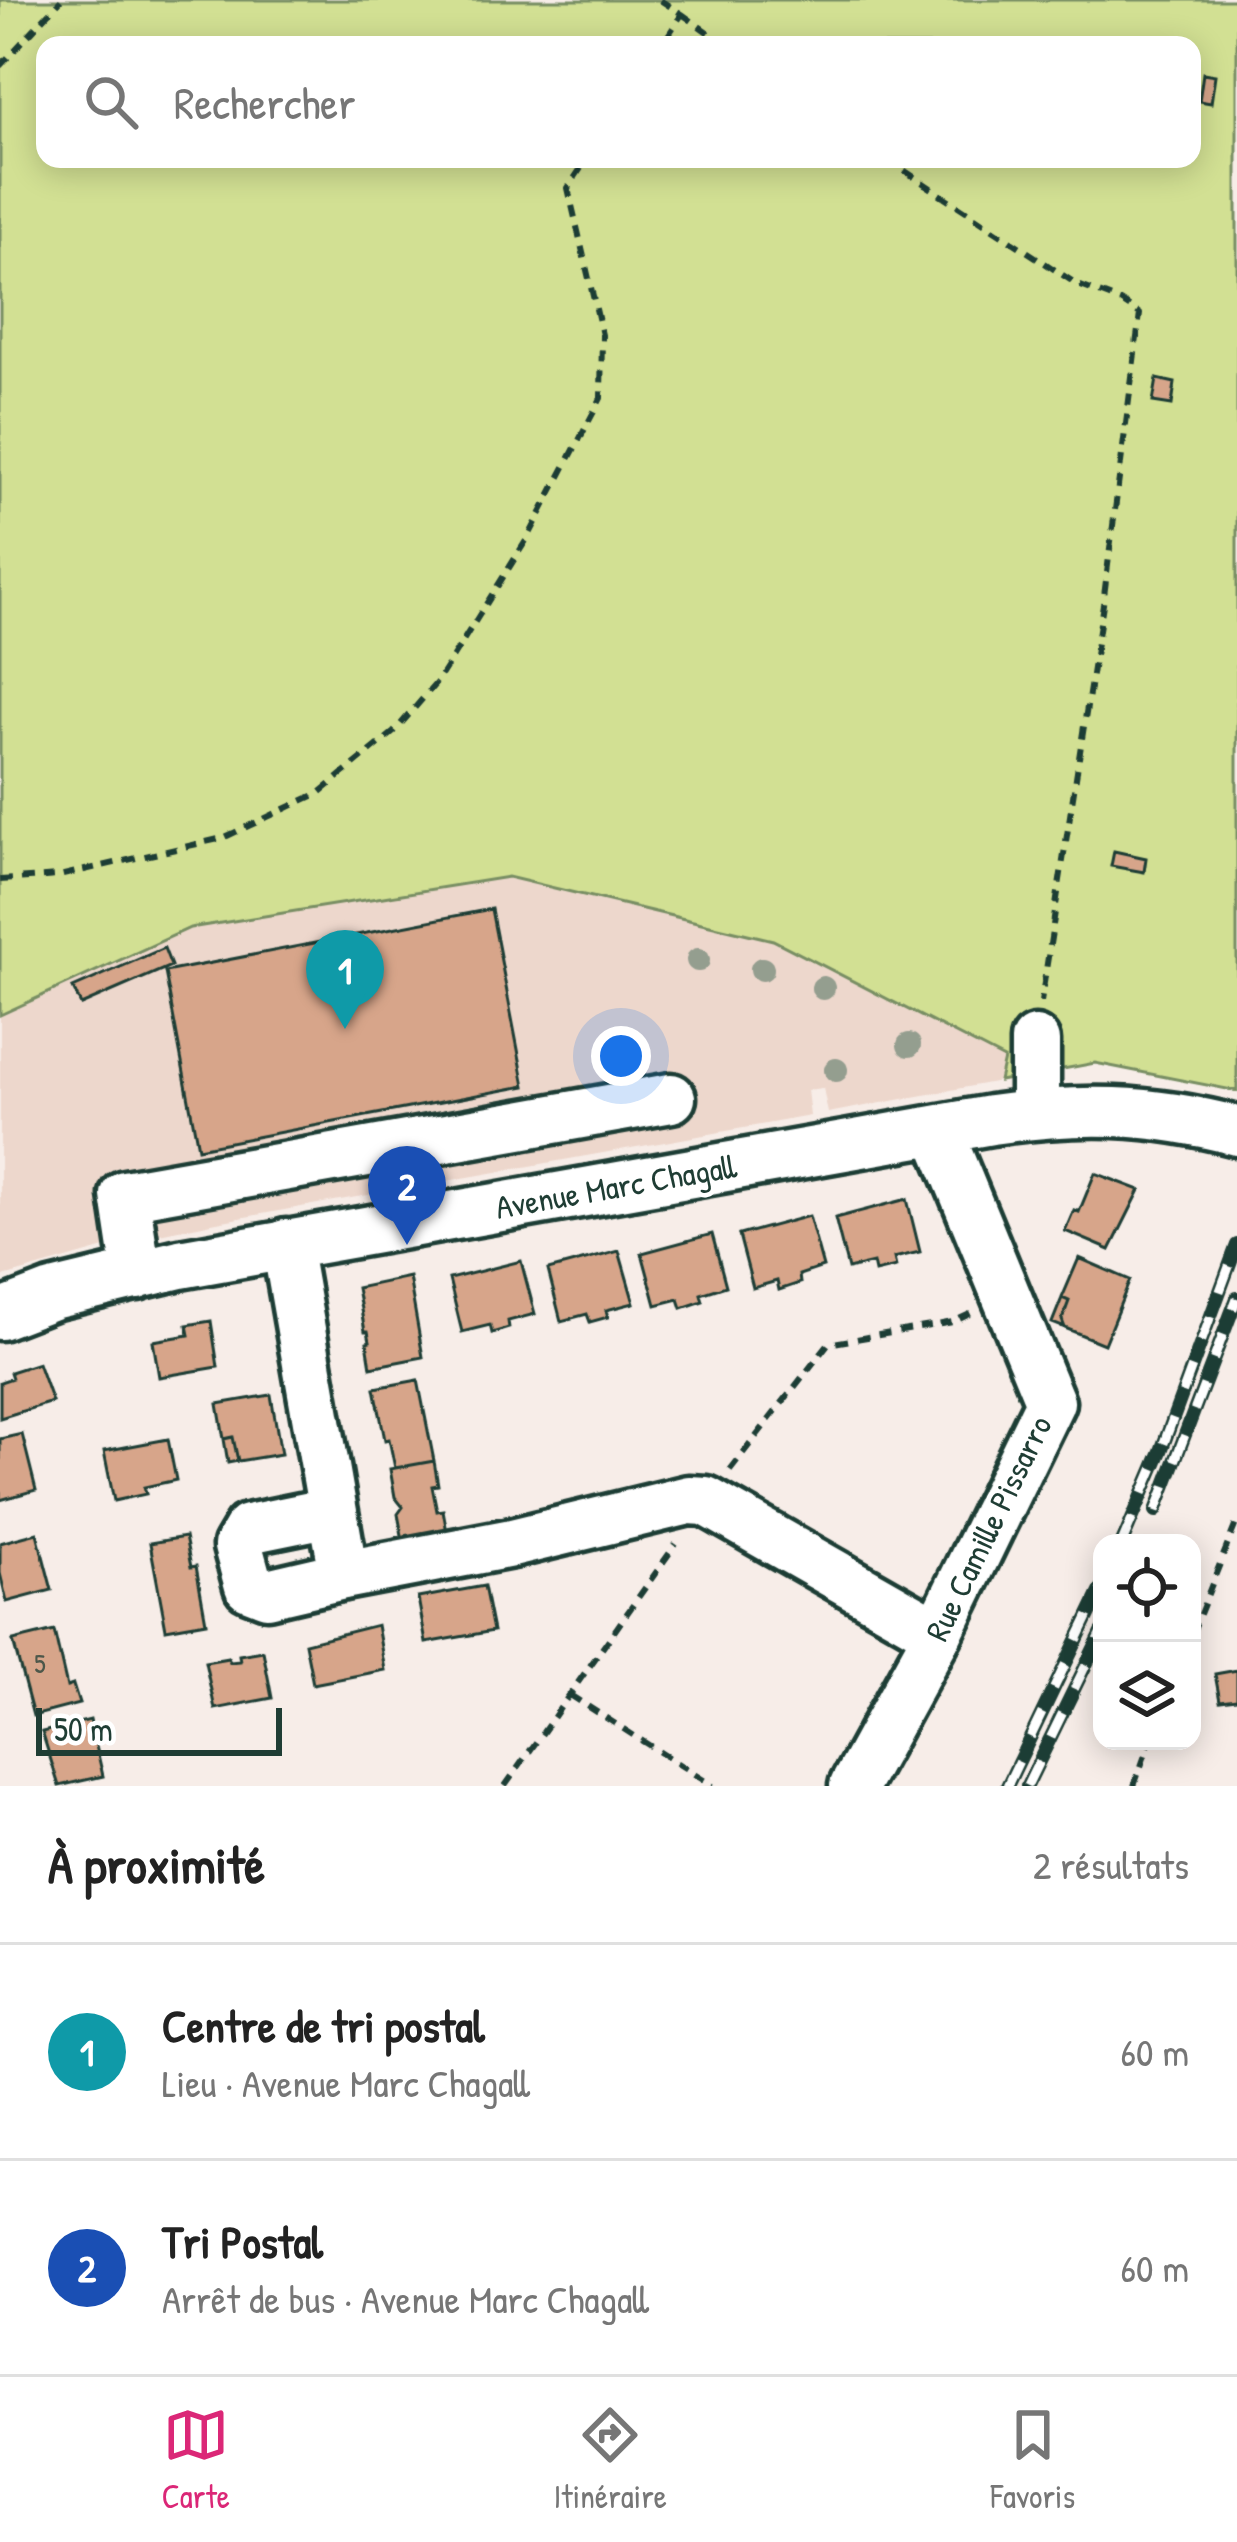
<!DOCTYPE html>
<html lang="fr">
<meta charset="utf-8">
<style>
body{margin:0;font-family:"Patrick Hand",sans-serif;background:#f2f2f2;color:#222}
.controls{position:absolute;right:36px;bottom:36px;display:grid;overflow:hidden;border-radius:24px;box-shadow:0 6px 30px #0003}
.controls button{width:108px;height:108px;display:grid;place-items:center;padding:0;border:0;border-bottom:3px solid #e0e0e0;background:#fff;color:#222;font:60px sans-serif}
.scale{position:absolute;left:36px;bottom:30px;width:246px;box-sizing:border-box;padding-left:12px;border:6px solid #1f3d34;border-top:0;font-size:33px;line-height:42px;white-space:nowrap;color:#1f3d34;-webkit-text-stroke:9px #fff;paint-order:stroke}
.you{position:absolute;left:621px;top:1056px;width:42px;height:42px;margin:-30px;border:9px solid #fff;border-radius:50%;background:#1a73e8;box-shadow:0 0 0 18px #1a73e833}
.badge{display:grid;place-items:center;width:78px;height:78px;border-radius:50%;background:#db2777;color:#fff;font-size:39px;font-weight:700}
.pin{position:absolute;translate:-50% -99px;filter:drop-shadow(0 3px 6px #0008)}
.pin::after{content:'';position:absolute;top:63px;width:42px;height:36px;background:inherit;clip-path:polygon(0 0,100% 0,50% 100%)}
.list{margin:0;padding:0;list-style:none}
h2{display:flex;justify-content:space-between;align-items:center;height:156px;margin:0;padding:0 48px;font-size:51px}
h2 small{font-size:39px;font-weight:400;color:#767676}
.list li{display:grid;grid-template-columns:78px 1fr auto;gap:36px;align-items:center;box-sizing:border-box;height:216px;padding:0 48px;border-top:3px solid #e0e0e0}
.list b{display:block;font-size:45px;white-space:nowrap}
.list p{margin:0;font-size:39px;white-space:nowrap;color:#767676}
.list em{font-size:39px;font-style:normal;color:#767676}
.icon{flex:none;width:66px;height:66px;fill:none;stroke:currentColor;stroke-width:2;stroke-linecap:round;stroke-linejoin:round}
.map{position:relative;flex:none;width:1237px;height:1786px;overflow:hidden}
.search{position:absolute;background:#fff;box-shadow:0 6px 30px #0003;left:36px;right:36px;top:36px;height:132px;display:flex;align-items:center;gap:30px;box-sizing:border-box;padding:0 42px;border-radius:24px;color:#767676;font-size:45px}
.sheet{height:588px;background:#fff}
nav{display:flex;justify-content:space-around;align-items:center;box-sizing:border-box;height:168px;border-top:3px solid #e0e0e0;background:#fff;font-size:33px;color:#767676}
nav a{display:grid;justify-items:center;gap:6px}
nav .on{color:#db2777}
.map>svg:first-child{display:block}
</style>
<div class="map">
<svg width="1237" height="1786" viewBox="0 0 1237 1786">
<rect width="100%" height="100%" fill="#f7ede8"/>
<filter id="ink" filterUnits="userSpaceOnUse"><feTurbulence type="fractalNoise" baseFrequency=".00833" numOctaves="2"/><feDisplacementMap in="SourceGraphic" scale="24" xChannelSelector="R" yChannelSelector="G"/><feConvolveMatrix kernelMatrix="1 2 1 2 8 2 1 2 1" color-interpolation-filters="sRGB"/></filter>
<g filter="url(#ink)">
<path fill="#edd7cc" d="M 508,877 L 773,940 L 1005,1059 L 999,1081 L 828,1113 L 823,1088 L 807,1090 L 810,1116 L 217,1222 L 140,1238 L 0,1278 L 0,1015 L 190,928 Z"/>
<path fill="#d2e093" stroke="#788e64" stroke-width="3" fill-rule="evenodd" d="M 0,0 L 1237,0 L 1237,1091 L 1095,1063 L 999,1081 L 1004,1059 L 773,940 L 508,877 L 190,928 L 0,1015 ZM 45,45 L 1192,45 L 1192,159 L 45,159 Z"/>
<path fill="#d7a58a" stroke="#1f3d34" stroke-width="3" d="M 1203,73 L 1215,75 L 1211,103 L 1199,101 Z
M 1157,379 L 1175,383 L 1172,405 L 1153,402 Z
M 1114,851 L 1146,858 L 1144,872 L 1111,866 Z
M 491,909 L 525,1086 L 198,1148 L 165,972 Z
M 164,948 L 171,966 L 81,1005 L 73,988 Z
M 1095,1173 L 1140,1190 L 1110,1250 L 1065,1231 L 1074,1210 L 1079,1212 Z
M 907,1199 L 920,1252 L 894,1258 L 896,1267 L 875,1272 L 873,1263 L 848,1269 L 835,1218 Z
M 809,1216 L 823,1267 L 799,1275 L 800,1283 L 779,1290 L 777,1281 L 753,1288 L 739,1235 Z
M 712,1234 L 726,1286 L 701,1294 L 703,1301 L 682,1308 L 679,1299 L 656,1305 L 642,1253 Z
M 619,1251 L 634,1303 L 606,1310 L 608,1317 L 590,1322 L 587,1314 L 561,1321 L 548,1270 Z
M 1079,1258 L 1130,1280 L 1104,1344 L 1065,1328 L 1062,1320 L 1069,1301 L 1062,1298 Z
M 521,1261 L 535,1314 L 508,1321 L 509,1328 L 492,1333 L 490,1325 L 462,1332 L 449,1279 Z
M 409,1277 L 423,1357 L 371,1367 L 367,1342 L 370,1341 L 368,1331 L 365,1331 L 357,1288 Z
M 1062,1298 L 1069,1301 L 1062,1320 L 1065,1328 L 1052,1323 Z
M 211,1321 L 218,1367 L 159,1377 L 153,1341 L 189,1335 L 187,1325 Z
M 38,1363 L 52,1402 L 0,1418 L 0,1382 L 12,1378 L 10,1372 Z
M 418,1380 L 434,1461 L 395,1468 L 389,1439 L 385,1440 L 375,1388 Z
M 271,1395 L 281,1454 L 238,1461 L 233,1437 L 224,1439 L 218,1404 Z
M 22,1434 L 36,1490 L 0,1500 L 0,1439 Z
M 233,1437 L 238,1461 L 228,1463 L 224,1439 Z
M 168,1439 L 176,1480 L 144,1487 L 146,1494 L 114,1501 L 104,1451 Z
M 434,1461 L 438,1485 L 432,1486 L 437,1511 L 443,1510 L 449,1543 L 405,1551 L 398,1514 L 403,1507 L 395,1497 L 390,1469 Z
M 37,1533 L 52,1590 L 7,1602 L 0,1573 L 0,1543 Z
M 185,1537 L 191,1567 L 196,1566 L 206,1622 L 166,1629 L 150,1543 Z
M 484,1586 L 493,1631 L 426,1643 L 418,1598 Z
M 377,1625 L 385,1670 L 313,1684 L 305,1643 Z
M 54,1631 L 67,1687 L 73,1685 L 79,1704 L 33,1716 L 13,1641 Z
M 263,1651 L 272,1698 L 215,1709 L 205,1662 L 228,1658 L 230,1662 L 240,1661 L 239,1655 Z
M 1237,1670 L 1237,1699 L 1220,1701 L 1215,1674 Z
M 90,1720 L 103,1776 L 59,1786 L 42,1732 Z"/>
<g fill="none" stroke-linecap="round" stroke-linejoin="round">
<defs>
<path id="minor" d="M 1035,1041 L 1035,1113
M 286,1244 L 344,1575 L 512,1543 L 689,1500 L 706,1501 L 938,1633
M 137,1275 L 125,1195 L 671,1098
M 0,1315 L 52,1295 L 180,1264 L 991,1120 C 1080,1107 1150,1108 1237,1131
M 331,1512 L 248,1529 L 238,1546 L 249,1586 L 267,1593 L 344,1575
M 854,1786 L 938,1633 L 1050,1402 L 938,1130"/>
</defs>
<use href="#minor" stroke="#1f3d34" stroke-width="57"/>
<path stroke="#1f3d34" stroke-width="6" stroke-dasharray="12 9" stroke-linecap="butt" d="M 660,0 L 682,14 L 662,45
M 682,14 L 726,45
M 0,66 L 61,0
M 887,159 L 1078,285 L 1120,301 L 1140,314 L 1103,604 L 1041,1002
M 0,880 L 59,876 L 223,838 L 321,792 L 394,732 L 437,682 L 529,536 L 601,398 L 602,335 L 568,188 L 587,159
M 730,1470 L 828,1344 L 953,1322 L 974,1312
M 1192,1634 L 1237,1521
M 570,1695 L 713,1786
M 505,1786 L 676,1544
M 1134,1786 L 1150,1741"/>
<use href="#minor" stroke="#fff" stroke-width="48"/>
<defs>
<path id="rail" d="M 1156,1511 L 1237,1298
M 1122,1543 L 1161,1451 L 1237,1245
M 1007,1786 L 1102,1588
M 1027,1786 L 1102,1632"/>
</defs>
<use href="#rail" stroke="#1f3d34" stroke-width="14"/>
<use href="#rail" stroke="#fff" stroke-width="9" stroke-dasharray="27" stroke-linecap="butt"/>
</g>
<g fill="#949e8f">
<circle cx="698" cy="960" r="12"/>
<circle cx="762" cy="969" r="12"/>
<circle cx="823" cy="988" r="12"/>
<circle cx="909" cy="1045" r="12"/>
<circle cx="836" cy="1070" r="12"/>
</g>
</g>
<g text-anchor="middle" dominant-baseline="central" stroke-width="9" stroke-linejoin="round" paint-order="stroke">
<g font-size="27" fill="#4d574a">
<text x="40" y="1663">5</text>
</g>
<g font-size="33" fill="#1f3d34" stroke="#fff">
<text transform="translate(616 1186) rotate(-10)">Avenue Marc Chagall</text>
<text transform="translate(988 1528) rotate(-64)">Rue Camille Pissarro</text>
</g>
</g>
</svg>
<div class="controls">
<button><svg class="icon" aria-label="locate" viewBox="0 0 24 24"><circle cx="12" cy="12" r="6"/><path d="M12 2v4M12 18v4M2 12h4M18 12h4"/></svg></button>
<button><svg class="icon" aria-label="layers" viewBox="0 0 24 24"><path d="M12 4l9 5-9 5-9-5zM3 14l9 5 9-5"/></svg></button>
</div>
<div class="scale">50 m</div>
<div class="you"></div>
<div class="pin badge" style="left:345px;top:1029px;background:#0f9aa8">1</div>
<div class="pin badge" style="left:407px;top:1245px;background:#1a4fb4">2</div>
<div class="search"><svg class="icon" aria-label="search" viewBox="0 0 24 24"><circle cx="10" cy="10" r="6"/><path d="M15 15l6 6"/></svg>Rechercher</div>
</div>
<section class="sheet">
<h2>À proximité<small>2 résultats</small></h2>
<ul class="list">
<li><span class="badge" style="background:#0f9aa8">1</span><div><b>Centre de tri postal</b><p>Lieu · Avenue Marc Chagall</p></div><em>60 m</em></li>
<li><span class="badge" style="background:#1a4fb4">2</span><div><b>Tri Postal</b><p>Arrêt de bus · Avenue Marc Chagall</p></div><em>60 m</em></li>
</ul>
</section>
<nav>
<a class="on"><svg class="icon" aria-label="map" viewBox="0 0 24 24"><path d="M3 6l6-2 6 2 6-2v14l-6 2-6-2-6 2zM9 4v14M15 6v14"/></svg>Carte</a>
<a><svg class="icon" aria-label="directions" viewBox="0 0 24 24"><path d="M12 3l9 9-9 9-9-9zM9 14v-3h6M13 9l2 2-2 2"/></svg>Itinéraire</a>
<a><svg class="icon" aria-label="saved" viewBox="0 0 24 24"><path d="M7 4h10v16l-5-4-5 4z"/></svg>Favoris</a>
</nav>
